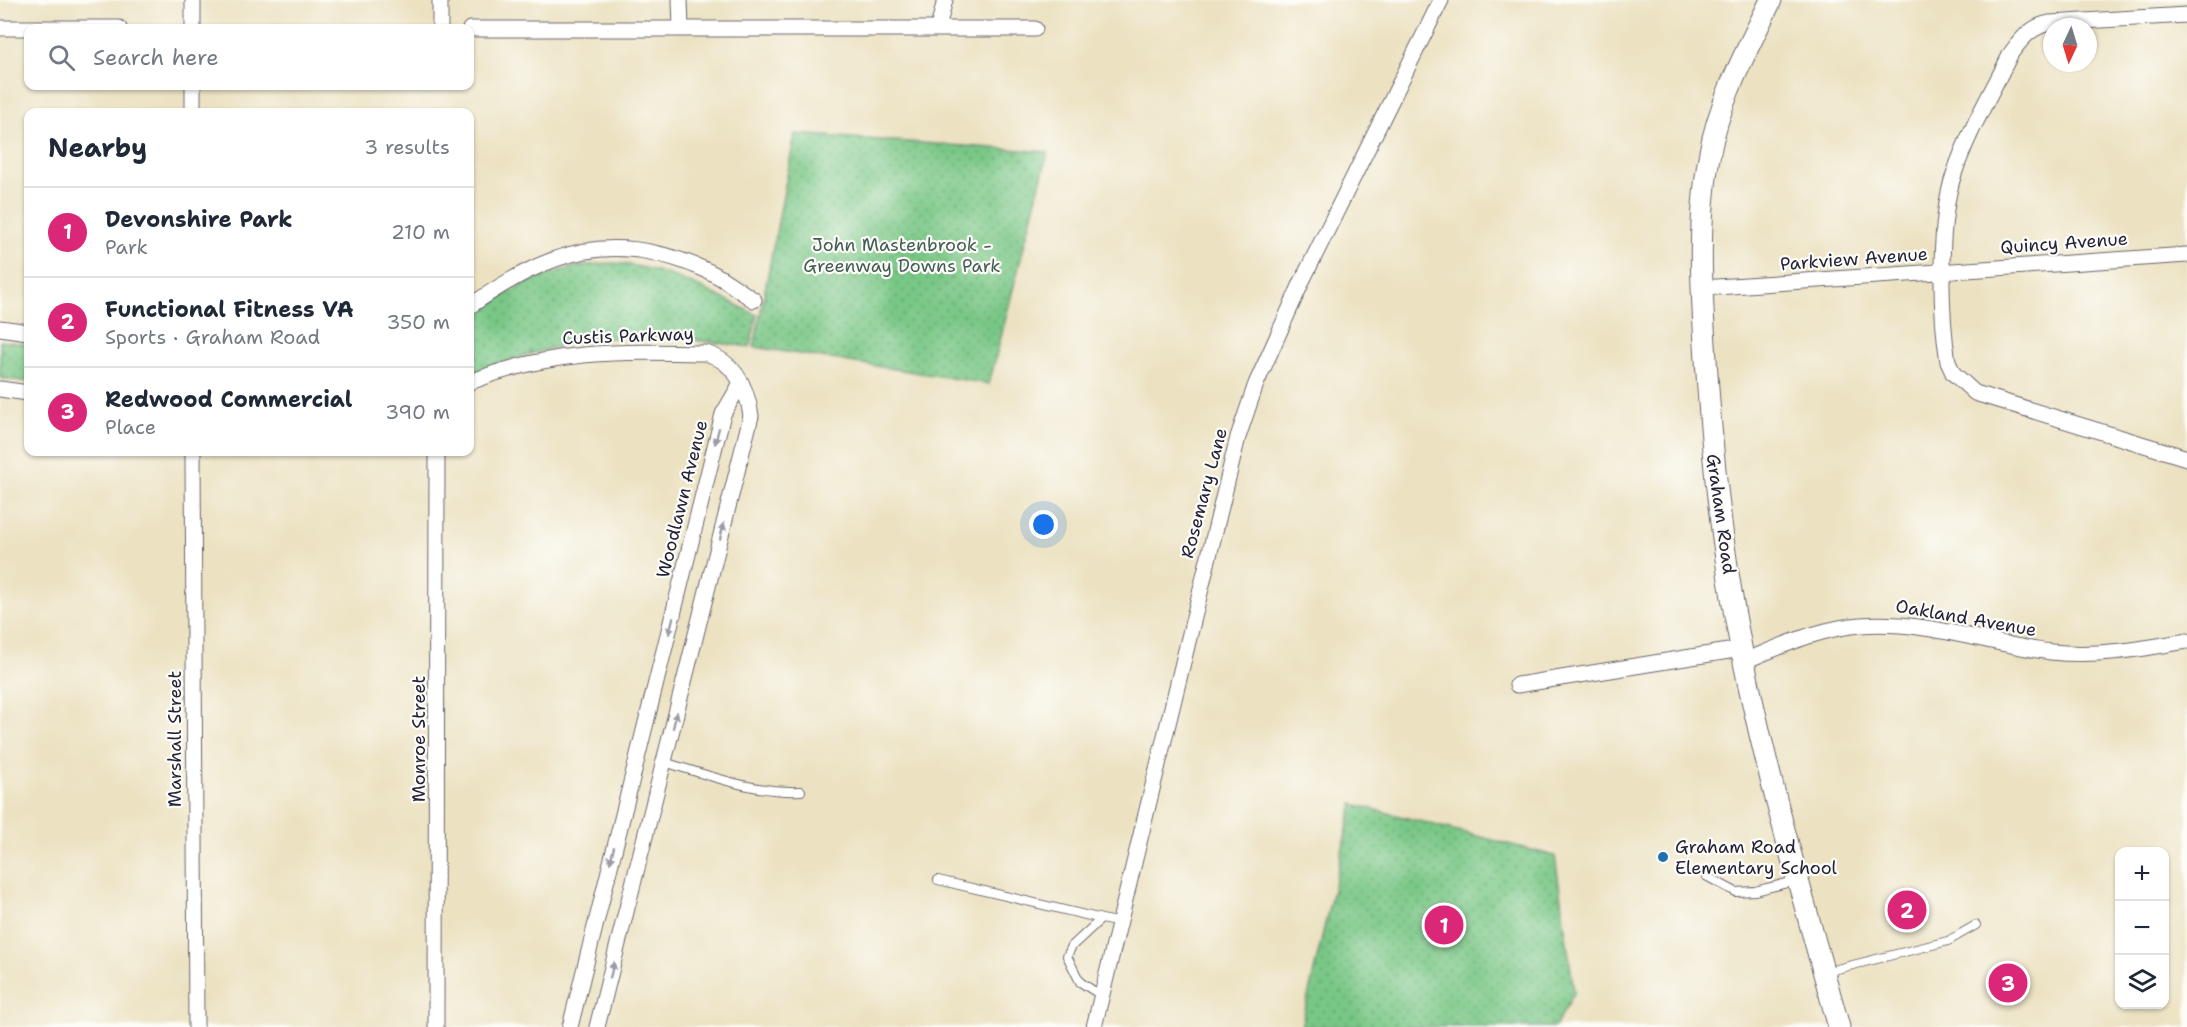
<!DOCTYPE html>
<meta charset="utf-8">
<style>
body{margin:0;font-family:"Shantell Sans",sans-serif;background:#f6f6f7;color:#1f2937}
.controls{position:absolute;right:18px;bottom:18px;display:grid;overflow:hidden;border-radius:12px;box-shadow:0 2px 4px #0004}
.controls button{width:54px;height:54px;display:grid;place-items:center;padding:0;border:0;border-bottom:2px solid #e0e1e3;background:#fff;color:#1f2937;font:30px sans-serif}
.compass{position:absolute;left:2043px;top:18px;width:54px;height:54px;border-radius:50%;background:#fff;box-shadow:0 2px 4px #0004;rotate:184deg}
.you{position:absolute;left:1044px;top:525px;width:21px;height:21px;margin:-15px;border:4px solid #fff;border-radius:50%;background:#1a73e8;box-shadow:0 0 0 9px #1a73e833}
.badge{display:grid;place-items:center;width:39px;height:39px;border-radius:50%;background:#db2777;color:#fff;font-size:20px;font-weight:700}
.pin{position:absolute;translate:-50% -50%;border:3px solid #fff;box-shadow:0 2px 6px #0006}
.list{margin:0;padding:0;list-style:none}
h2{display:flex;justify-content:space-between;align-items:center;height:78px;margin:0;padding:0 24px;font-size:26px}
h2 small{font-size:20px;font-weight:400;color:#747a83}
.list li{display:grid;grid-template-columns:39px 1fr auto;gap:18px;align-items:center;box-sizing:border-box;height:90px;padding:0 24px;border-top:2px solid #e0e1e3}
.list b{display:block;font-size:22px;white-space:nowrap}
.list p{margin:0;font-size:20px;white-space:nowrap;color:#747a83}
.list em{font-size:20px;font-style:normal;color:#747a83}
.icon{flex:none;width:33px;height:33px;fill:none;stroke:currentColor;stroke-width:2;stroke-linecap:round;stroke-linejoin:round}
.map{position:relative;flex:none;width:2187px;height:1027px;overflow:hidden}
.search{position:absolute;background:#fff;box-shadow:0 2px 4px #0004;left:24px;top:24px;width:450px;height:66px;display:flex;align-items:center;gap:15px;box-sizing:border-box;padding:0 21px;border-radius:12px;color:#747a83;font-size:22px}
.panel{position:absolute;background:#fff;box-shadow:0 2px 4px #0004;left:24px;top:108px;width:450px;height:348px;border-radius:12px}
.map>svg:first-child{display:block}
</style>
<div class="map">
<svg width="2187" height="1027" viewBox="0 0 2187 1027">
<defs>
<pattern id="green-dots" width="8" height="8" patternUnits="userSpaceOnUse" patternTransform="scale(1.5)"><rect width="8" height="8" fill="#79c786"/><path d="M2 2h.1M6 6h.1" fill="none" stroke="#63a16f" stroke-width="1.8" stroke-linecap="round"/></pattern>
</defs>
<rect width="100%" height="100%" fill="#fdfcf7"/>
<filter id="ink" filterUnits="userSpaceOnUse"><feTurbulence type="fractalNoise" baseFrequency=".0167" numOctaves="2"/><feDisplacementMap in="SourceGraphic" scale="12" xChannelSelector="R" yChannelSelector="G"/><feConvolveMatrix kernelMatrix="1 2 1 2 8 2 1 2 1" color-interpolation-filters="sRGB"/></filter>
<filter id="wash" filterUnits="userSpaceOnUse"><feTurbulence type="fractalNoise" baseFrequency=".008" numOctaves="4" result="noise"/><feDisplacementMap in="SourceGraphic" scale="24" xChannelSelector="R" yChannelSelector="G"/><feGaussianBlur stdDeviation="1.35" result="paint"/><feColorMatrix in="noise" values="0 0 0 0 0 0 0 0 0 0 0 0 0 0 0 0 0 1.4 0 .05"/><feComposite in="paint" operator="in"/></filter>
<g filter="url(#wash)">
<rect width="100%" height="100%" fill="#ece2c2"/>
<path fill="url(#green-dots)" stroke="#4e7460" stroke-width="1.5" d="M 795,134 L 1048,152 L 989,384 L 754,347 Z
M 613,263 C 666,267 710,292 757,315 L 750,347 C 708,342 665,335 622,337 C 569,340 519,357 470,373 L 470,318 C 517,284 553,265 613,263 Z
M 0,341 L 28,344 L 28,382 L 0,378 Z
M 1353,804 L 1555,856 L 1574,993 L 1555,1027 L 1301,1027 Z"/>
</g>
<g filter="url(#ink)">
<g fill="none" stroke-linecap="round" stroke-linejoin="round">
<defs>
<path id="lane" d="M 664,762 C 708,775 754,793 801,791
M 1706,876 L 1736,892 L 1755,891 L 1795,881
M 938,880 L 1119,923
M 1101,919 L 1072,946 L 1067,956 L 1080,982 L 1102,996
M 1825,972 L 1948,941 L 1976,925"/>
<path id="street" d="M 680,0 L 681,28
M 2187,15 L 2050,23 C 2032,26 2022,38 2011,53 C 1992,92 1968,132 1954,174 C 1938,221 1940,312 1948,362 L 1953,373 L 1975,393 L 2187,458
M 0,28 L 119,28
M 193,28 L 193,0
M 440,28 L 440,0
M 938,28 L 945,0
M 470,29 L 1035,29
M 193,86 L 193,112
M 1702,288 L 2187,255
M 470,306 C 551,250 612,228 708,271 C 724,278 739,291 754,300
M 0,328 L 28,332
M 470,382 C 552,350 619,351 706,353 C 735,362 747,387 751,416 L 597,1027
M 0,389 L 28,393
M 193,452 L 196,1027
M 1744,661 C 1782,646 1820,628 1861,625 C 1926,620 1988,644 2051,652 C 2097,657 2141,649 2187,641
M 1517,685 L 1741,649
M 436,1027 L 437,452
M 570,1027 L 723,414 L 741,383
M 1094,1027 L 1238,437 L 1256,384 L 1304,277 L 1441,0"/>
<path id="secondary" d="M 1771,0 C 1748,49 1720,98 1710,152 C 1696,225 1702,300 1707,374 C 1713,466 1723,557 1741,647 C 1766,775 1804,901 1839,1027"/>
</defs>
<use href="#lane" stroke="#69656a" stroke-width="10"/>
<use href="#street" stroke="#69656a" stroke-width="17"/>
<use href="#secondary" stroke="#69656a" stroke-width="23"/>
<use href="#lane" stroke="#fff" stroke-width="8"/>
<use href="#street" stroke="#fff" stroke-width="15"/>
<use href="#secondary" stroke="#fff" stroke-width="21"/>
</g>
<defs><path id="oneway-solid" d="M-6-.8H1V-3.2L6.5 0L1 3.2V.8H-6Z" transform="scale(1.5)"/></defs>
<g fill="#9c9ca7">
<use href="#oneway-solid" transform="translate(717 436) rotate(104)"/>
<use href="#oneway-solid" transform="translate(722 531) rotate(-76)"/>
<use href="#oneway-solid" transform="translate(671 626) rotate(104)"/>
<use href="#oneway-solid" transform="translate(675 720) rotate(-76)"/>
<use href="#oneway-solid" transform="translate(612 855) rotate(104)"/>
<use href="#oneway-solid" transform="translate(612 970) rotate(-76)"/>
</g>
</g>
<circle fill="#1f6fb2" stroke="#fdfcf7" stroke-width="2" cx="1663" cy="857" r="6"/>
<g text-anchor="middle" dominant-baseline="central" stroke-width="4.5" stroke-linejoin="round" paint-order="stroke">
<g font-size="18" fill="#22223b" stroke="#fdfcf7">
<text transform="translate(2064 243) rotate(-4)">Quincy Avenue</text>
<text transform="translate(1854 259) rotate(-4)">Parkview Avenue</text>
<text transform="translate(628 336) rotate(-2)">Custis Parkway</text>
<text transform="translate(1204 493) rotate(-75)">Rosemary Lane</text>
<text transform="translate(682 499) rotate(-76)">Woodlawn Avenue</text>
<text transform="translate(1721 514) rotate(82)">Graham Road</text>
<text transform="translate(1966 618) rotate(10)">Oakland Avenue</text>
<text transform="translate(175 739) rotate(-90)">Marshall Street</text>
<text transform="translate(419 739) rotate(-90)">Monroe Street</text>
</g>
<g font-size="18" fill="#405c55" stroke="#fdfcf7">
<text x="902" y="245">John Mastenbrook -<tspan x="902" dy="21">Greenway Downs Park</tspan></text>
</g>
<g font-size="18" fill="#22223b" stroke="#fdfcf7" text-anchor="start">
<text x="1675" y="847">Graham Road<tspan x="1675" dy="21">Elementary School</tspan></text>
</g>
</g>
</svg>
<div class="controls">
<button>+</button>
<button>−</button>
<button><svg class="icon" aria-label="layers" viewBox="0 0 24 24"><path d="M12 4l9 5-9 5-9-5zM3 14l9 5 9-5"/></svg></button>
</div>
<svg class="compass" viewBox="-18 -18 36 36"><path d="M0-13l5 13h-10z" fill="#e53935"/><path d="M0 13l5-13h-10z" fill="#747a83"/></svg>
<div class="you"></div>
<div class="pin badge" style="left:1444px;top:925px">1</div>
<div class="pin badge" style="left:1907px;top:910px">2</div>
<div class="pin badge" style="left:2008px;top:983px">3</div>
<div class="search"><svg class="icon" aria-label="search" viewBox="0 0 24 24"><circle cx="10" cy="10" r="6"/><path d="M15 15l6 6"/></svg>Search here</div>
<section class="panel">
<h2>Nearby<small>3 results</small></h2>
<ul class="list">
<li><span class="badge">1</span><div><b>Devonshire Park</b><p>Park</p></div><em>210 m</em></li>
<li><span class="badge">2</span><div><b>Functional Fitness VA</b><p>Sports · Graham Road</p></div><em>350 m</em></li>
<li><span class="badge">3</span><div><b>Redwood Commercial</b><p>Place</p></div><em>390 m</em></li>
</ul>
</section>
</div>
